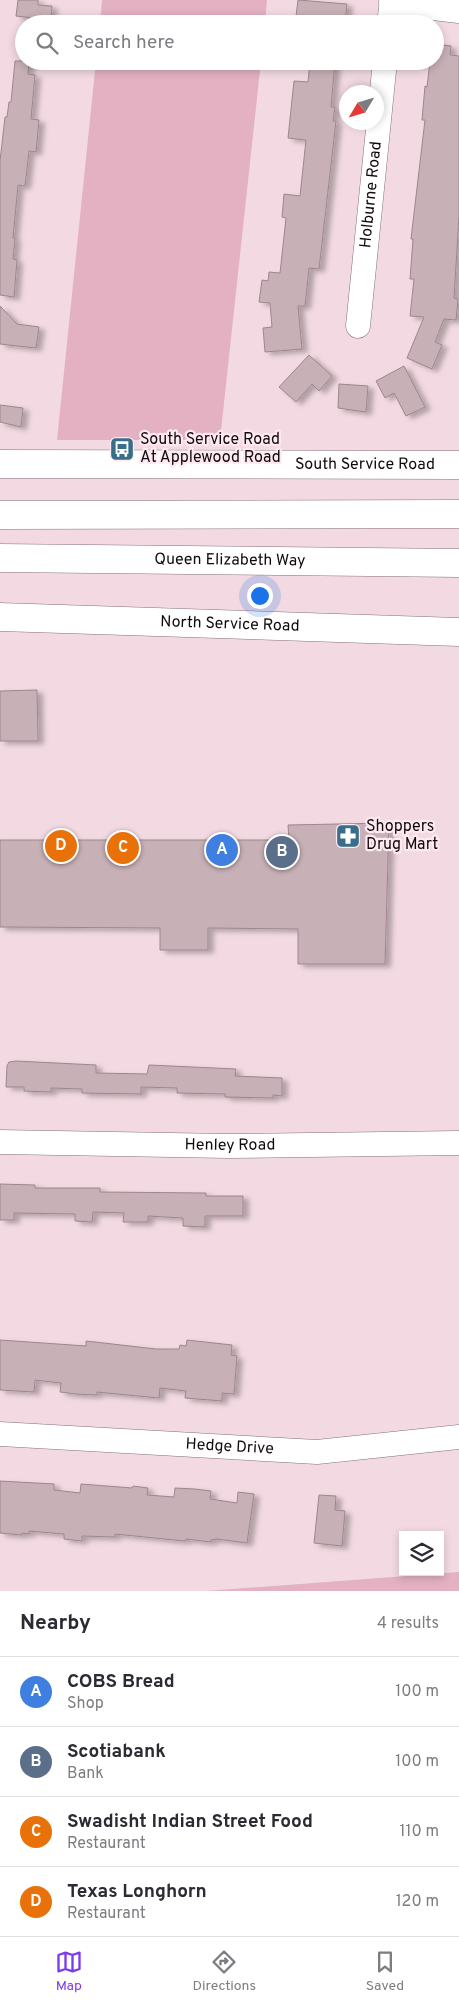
<!DOCTYPE html>
<style>
body{margin:0;font-family:Overpass,sans-serif;background:#f7f7f7;color:#2b2b33}
.controls{position:absolute;right:15px;bottom:15px;display:grid;overflow:hidden;border-radius:0px;box-shadow:0 2px 8px #0003}
.controls button{width:45px;height:45px;display:grid;place-items:center;padding:0;border:0;border-bottom:1px solid #e1e1e2;background:#fff;color:#2b2b33;font:25px sans-serif}
.compass{position:absolute;left:339px;top:85px;width:45px;height:45px;border-radius:50%;background:#fff;box-shadow:0 2px 8px #0003;rotate:232deg}
.you{position:absolute;left:259px;top:595px;width:18px;height:18px;margin:-12px;border:4px solid #fff;border-radius:50%;background:#1a73e8;box-shadow:0 0 0 8px #1a73e833}
.badge{display:grid;place-items:center;width:32px;height:32px;border-radius:50%;background:#7c3aed;color:#fff;font-size:16px;font-weight:700}
.pin{position:absolute;translate:-50% -50%;border:2px solid #fff;box-shadow:0 1px 5px #0006}
.list{margin:0;padding:0;list-style:none}
h2{display:flex;justify-content:space-between;align-items:center;height:65px;margin:0;padding:0 20px;font-size:21px}
h2 small{font-size:16px;font-weight:400;color:#7c7c81}
.list li{display:grid;grid-template-columns:32px 1fr auto;gap:15px;align-items:center;box-sizing:border-box;height:70px;padding:0 20px;border-top:1px solid #e1e1e2}
.list b{display:block;font-size:19px;white-space:nowrap}
.list p{margin:0;font-size:16px;white-space:nowrap;color:#7c7c81}
.list em{font-size:16px;font-style:normal;color:#7c7c81}
.icon{flex:none;width:28px;height:28px;fill:none;stroke:currentColor;stroke-width:2;stroke-linecap:round;stroke-linejoin:round}
.map{position:relative;flex:none;width:459px;height:1591px;overflow:hidden}
.search{position:absolute;background:#fff;box-shadow:0 2px 8px #0003;left:15px;right:15px;top:15px;height:55px;display:flex;align-items:center;gap:12px;box-sizing:border-box;padding:0 18px;border-radius:28px;color:#7c7c81;font-size:19px}
.sheet{height:345px;background:#fff}
nav{display:flex;justify-content:space-around;align-items:center;box-sizing:border-box;height:70px;border-top:1px solid #e1e1e2;background:#fff;font-size:14px;color:#7c7c81}
nav a{display:grid;justify-items:center;gap:2px}
nav .on{color:#7c3aed}
.map>svg:first-child{display:block}
</style>
<div class="map">
<svg width="459" height="1591" viewBox="0 0 459 1591">
<defs>
<filter id="shadow"><feDropShadow dx="5.5" dy="3" stdDeviation="2.5" flood-color="#0004"/></filter>
</defs>
<rect width="100%" height="100%" fill="#f3dae2"/>
<path fill="#e3b1c1" d="M 102,0 L 267,0 L 265,24 L 100,24 Z
M 96,61 L 261,61 L 220,440 L 57,440 Z
M 459,1572 L 459,1591 L 206,1591 Z"/>
<path fill="#c8b0b7" stroke="#9d868d" filter="url(#shadow)" d="M 18,0 L 38,0 L 38,5 L 52,6 L 51,20 L 16,16 Z
M 298,0 L 347,4 L 345,23 L 326,21 L 325,24 L 295,24 Z
M 435,44 L 451,46 L 450,55 L 459,56 L 459,216 L 454,298 L 458,299 L 456,320 L 444,319 L 435,342 L 442,345 L 432,369 L 407,358 L 424,317 L 410,316 L 414,279 L 410,279 L 413,239 L 411,239 L 425,120 L 422,120 L 425,86 L 427,87 L 430,61 L 435,61 Z
M 15,61 L 29,61 L 28,74 L 35,75 L 31,119 L 39,120 L 36,152 L 29,151 L 25,186 L 18,185 L 13,238 L 15,239 L 13,259 L 17,260 L 14,297 L 0,295 L 0,161 L 5,117 L 7,117 L 9,102 L 11,102 Z
M 310,61 L 335,61 L 331,107 L 335,107 L 333,121 L 336,121 L 319,269 L 309,268 L 305,306 L 298,306 L 302,349 L 265,352 L 263,328 L 272,327 L 270,303 L 259,302 L 262,280 L 268,281 L 269,272 L 280,273 L 286,218 L 282,217 L 284,194 L 300,196 L 306,140 L 288,138 L 294,81 L 308,82 Z
M 0,306 L 17,324 L 39,327 L 36,348 L 0,344 Z
M 309,355 L 332,376 L 319,391 L 312,384 L 296,402 L 279,387 Z
M 404,366 L 425,407 L 406,416 L 394,393 L 385,398 L 376,381 Z
M 339,384 L 368,386 L 366,412 L 338,408 Z
M 0,405 L 23,408 L 21,427 L 0,422 Z
M 37,690 L 38,741 L 0,741 L 0,691 Z
M 389,823 L 385,964 L 298,964 L 298,929 L 208,928 L 208,950 L 160,950 L 160,928 L 0,927 L 0,840 L 289,840 L 288,825 Z
M 16,1061 L 96,1065 L 96,1073 L 147,1074 L 149,1065 L 236,1069 L 235,1076 L 282,1078 L 282,1096 L 273,1095 L 273,1098 L 225,1097 L 225,1094 L 177,1093 L 177,1088 L 141,1087 L 141,1094 L 82,1093 L 82,1089 L 51,1088 L 51,1092 L 24,1091 L 24,1087 L 6,1087 L 7,1066 L 9,1062 Z
M 0,1184 L 35,1185 L 35,1188 L 100,1188 L 100,1192 L 206,1193 L 206,1196 L 243,1196 L 243,1216 L 205,1216 L 205,1227 L 183,1226 L 183,1218 L 148,1216 L 148,1222 L 123,1222 L 124,1213 L 93,1212 L 92,1222 L 75,1221 L 75,1214 L 14,1213 L 14,1220 L 0,1220 Z
M 0,1340 L 86,1346 L 86,1341 L 156,1349 L 179,1349 L 180,1345 L 186,1346 L 187,1340 L 232,1345 L 231,1355 L 237,1356 L 234,1394 L 222,1393 L 222,1401 L 185,1398 L 186,1391 L 160,1388 L 159,1398 L 97,1392 L 97,1395 L 76,1394 L 60,1392 L 61,1383 L 35,1380 L 34,1392 L 0,1390 Z
M 0,1481 L 54,1484 L 54,1490 L 80,1493 L 81,1484 L 132,1488 L 133,1486 L 148,1488 L 147,1495 L 174,1497 L 175,1488 L 195,1489 L 211,1491 L 210,1499 L 237,1503 L 238,1492 L 254,1494 L 247,1543 L 217,1539 L 211,1540 L 211,1542 L 186,1539 L 185,1541 L 115,1534 L 115,1537 L 82,1536 L 82,1541 L 64,1539 L 64,1534 L 29,1531 L 29,1534 L 22,1533 L 22,1535 L 0,1533 Z
M 319,1495 L 336,1496 L 335,1510 L 345,1511 L 342,1546 L 314,1543 Z"/>
<g fill="none" stroke-linecap="round" stroke-linejoin="round">
<defs>
<g id="minor">
<path d="M 391,3 L 459,11"/>
<path d="M 389,24 L 392,0"/>
<path id="s1" d="M 358,326 L 385,61"/>
<path id="s2" d="M 0,1142 L 228,1146 L 459,1143"/>
<path id="s3" d="M 0,1434 L 317,1452 L 459,1437"/>
</g>
<g id="major">
<path id="s4" d="M 0,464 L 459,465"/>
<path id="s5" d="M 0,617 L 459,632"/>
</g>
<g id="highway">
<path d="M 0,515 L 459,514"/>
<path id="s6" d="M 0,558 L 459,563"/>
</g>
</defs>
<use href="#minor" stroke="#867077" stroke-width="25"/>
<use href="#major" stroke="#867077" stroke-width="29"/>
<use href="#highway" stroke="#867077" stroke-width="29"/>
<use href="#minor" stroke="#fff" stroke-width="24"/>
<use href="#major" stroke="#fff" stroke-width="28"/>
<use href="#highway" stroke="#fff" stroke-width="28"/>
</g>
<defs>
<symbol id="bus-square" viewBox="-11 -11 22 22"><rect x="-9" y="-9" width="18" height="18" rx="4" fill="#386e8a" stroke="#fde9ef"/><path d="M-5-6H5V4H4V6H2V4H-2V6H-4V4H-5ZM-3.5-4V0h7V-4ZM-3.5 1.2v1.5H-2V1.2ZM2 1.2v1.5H3.5V1.2Z" fill="#fff"/></symbol>
<symbol id="pharmacy-square" viewBox="-11 -11 22 22"><rect x="-9" y="-9" width="18" height="18" rx="4" fill="#386e8a" stroke="#fde9ef"/><path d="M-2-6h4v4h4v4h-4v4h-4v-4h-4v-4h4Z" fill="#fff"/></symbol>
</defs>
<g fill-rule="evenodd">
<use href="#bus-square" x="108" y="435" width="28" height="28"/>
<use href="#pharmacy-square" x="334" y="822" width="28" height="28"/>
</g>
<g text-anchor="middle" dominant-baseline="central" stroke-width="4.5" stroke-linejoin="round" paint-order="stroke">
<g font-size="16" fill="#110a0c" stroke="#fde9ef">
<text stroke="none"><textPath href="#s1" startOffset="132">Holburne Road</textPath></text>
<text stroke="none"><textPath href="#s4" startOffset="365">South Service Road</textPath></text>
<text stroke="none"><textPath href="#s6" startOffset="230">Queen Elizabeth Way</textPath></text>
<text stroke="none"><textPath href="#s5" startOffset="230">North Service Road</textPath></text>
<text stroke="none"><textPath href="#s2" startOffset="230">Henley Road</textPath></text>
<text stroke="none"><textPath href="#s3" startOffset="230">Hedge Drive</textPath></text>
</g>
<g font-size="16" fill="#110a0c" stroke="#fde9ef" text-anchor="start">
<text x="140" y="440">South Service Road<tspan x="140" dy="18">At Applewood Road</tspan></text>
<text x="366" y="827">Shoppers<tspan x="366" dy="18">Drug Mart</tspan></text>
</g>
</g>
</svg>
<div class="controls">
<button><svg class="icon" aria-label="layers" viewBox="0 0 24 24"><path d="M12 4l9 5-9 5-9-5zM3 14l9 5 9-5"/></svg></button>
</div>
<svg class="compass" viewBox="-18 -18 36 36"><path d="M0-13l5 13h-10z" fill="#e53935"/><path d="M0 13l5-13h-10z" fill="#7c7c81"/></svg>
<div class="you"></div>
<div class="pin badge" style="left:222px;top:850px;background:#3f7fe0">A</div>
<div class="pin badge" style="left:282px;top:852px;background:#5c6f8a">B</div>
<div class="pin badge" style="left:123px;top:848px;background:#e8710a">C</div>
<div class="pin badge" style="left:61px;top:846px;background:#e8710a">D</div>
<div class="search"><svg class="icon" aria-label="search" viewBox="0 0 24 24"><circle cx="10" cy="10" r="6"/><path d="M15 15l6 6"/></svg>Search here</div>
</div>
<section class="sheet">
<h2>Nearby<small>4 results</small></h2>
<ul class="list">
<li><span class="badge" style="background:#3f7fe0">A</span><div><b>COBS Bread</b><p>Shop</p></div><em>100 m</em></li>
<li><span class="badge" style="background:#5c6f8a">B</span><div><b>Scotiabank</b><p>Bank</p></div><em>100 m</em></li>
<li><span class="badge" style="background:#e8710a">C</span><div><b>Swadisht Indian Street Food</b><p>Restaurant</p></div><em>110 m</em></li>
<li><span class="badge" style="background:#e8710a">D</span><div><b>Texas Longhorn</b><p>Restaurant</p></div><em>120 m</em></li>
</ul>
</section>
<nav>
<a class="on"><svg class="icon" aria-label="map" viewBox="0 0 24 24"><path d="M3 6l6-2 6 2 6-2v14l-6 2-6-2-6 2zM9 4v14M15 6v14"/></svg>Map</a>
<a><svg class="icon" aria-label="directions" viewBox="0 0 24 24"><path d="M12 3l9 9-9 9-9-9zM9 14v-3h6M13 9l2 2-2 2"/></svg>Directions</a>
<a><svg class="icon" aria-label="saved" viewBox="0 0 24 24"><path d="M7 4h10v16l-5-4-5 4z"/></svg>Saved</a>
</nav>
